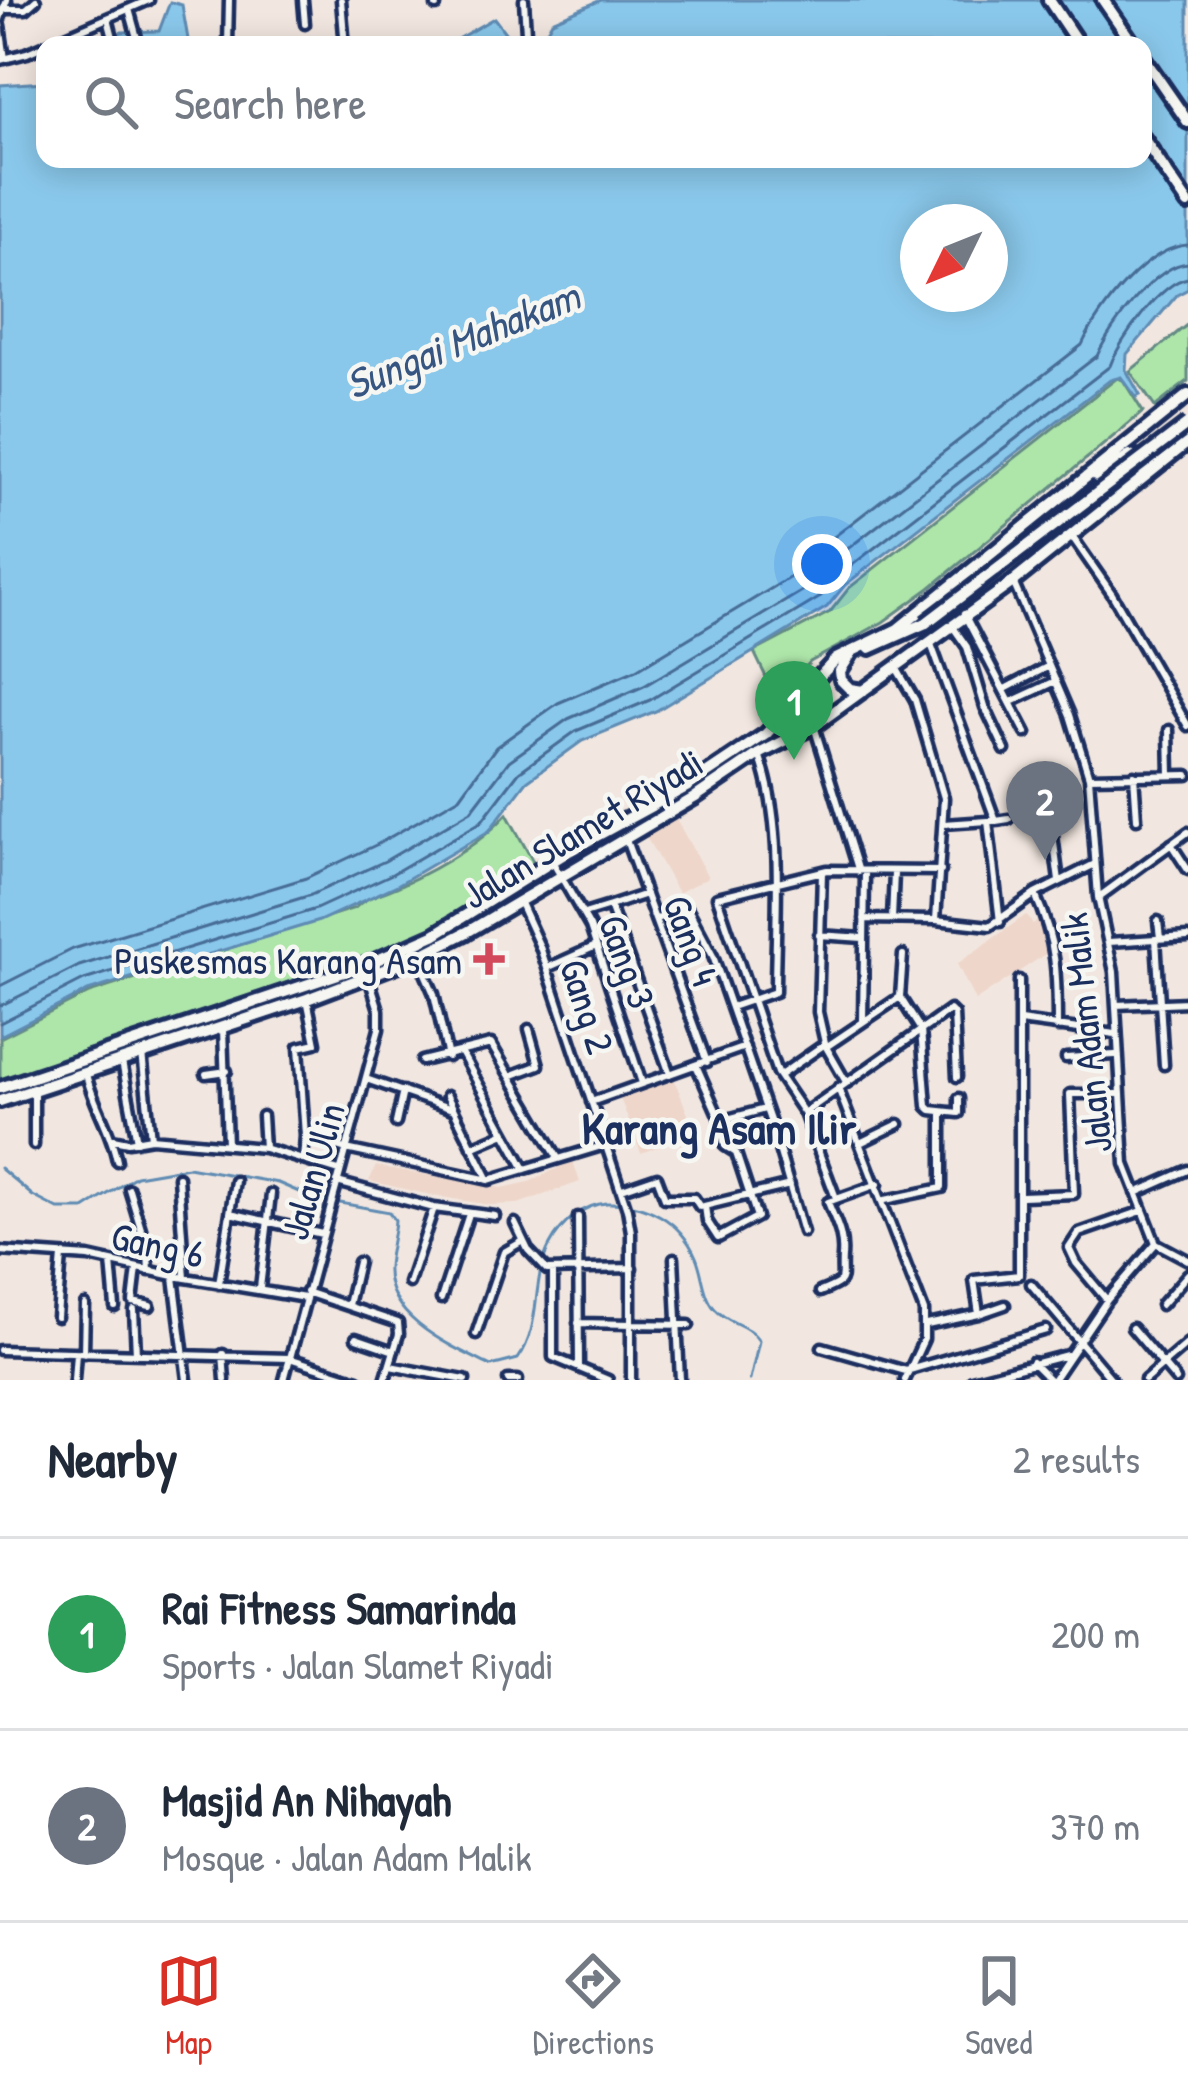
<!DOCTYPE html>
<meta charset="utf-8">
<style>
body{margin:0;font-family:"Patrick Hand",sans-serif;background:#f2f2f3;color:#1f2937}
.compass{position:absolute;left:900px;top:204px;width:108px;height:108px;border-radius:50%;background:#fff;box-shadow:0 6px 30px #0003;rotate:227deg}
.you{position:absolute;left:822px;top:564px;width:42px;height:42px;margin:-30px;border:9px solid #fff;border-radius:50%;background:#1a73e8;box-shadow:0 0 0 18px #1a73e833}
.badge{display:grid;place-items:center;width:78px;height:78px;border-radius:50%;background:#d93025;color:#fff;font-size:39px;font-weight:700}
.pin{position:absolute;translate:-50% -99px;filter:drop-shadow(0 3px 6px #0008)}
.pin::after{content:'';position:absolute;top:63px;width:42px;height:36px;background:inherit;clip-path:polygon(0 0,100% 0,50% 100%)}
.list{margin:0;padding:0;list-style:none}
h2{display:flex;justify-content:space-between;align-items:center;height:156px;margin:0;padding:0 48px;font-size:51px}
h2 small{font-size:39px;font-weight:400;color:#747a83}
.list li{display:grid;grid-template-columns:78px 1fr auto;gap:36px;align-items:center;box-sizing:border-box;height:192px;padding:0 48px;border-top:3px solid #e0e1e3}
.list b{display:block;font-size:45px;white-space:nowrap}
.list p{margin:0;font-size:39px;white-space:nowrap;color:#747a83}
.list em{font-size:39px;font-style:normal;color:#747a83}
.icon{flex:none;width:66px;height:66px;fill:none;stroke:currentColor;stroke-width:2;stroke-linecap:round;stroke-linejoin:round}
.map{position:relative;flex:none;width:1188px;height:1380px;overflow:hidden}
.search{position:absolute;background:#fff;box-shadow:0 6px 30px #0003;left:36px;right:36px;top:36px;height:132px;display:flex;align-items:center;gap:30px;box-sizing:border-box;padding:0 42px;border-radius:24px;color:#747a83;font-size:45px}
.sheet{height:540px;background:#fff}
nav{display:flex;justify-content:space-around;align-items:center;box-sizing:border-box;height:168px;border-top:3px solid #e0e1e3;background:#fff;font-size:33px;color:#747a83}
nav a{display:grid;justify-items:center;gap:6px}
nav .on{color:#d93025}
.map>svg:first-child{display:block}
</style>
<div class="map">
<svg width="1188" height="1380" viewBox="0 0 1188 1380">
<rect width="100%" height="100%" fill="#f2e7e0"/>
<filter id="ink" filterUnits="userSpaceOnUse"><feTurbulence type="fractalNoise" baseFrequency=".00833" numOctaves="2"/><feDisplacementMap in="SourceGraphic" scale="24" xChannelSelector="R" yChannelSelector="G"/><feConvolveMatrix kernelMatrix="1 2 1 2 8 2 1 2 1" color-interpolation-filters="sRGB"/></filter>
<g filter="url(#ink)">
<path fill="#eed6ca" d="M 675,817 L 708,877 L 678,893 L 645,835 Z
M 1026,915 L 1033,924 L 1040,919 L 1052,938 L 1053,949 L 975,1001 L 957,964 Z
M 674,1078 L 695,1133 L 641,1153 L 620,1098 Z
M 573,1161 L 580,1182 L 518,1204 L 490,1205 L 435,1196 L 369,1181 L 376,1166 L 502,1188 L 529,1182 Z"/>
<path fill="#aee6a9" stroke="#648a84" stroke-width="3" d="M 1188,324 L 1188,381 L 1155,407 L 1130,371 Z
M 1117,378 L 1123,380 L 1143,412 L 930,588 L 883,622 L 810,662 L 777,700 L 754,652 L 830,612 L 849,588 Z
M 507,814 L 536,867 L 427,934 L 342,968 L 0,1081 L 0,1038 L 89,993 L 355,908 C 367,896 381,894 397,887 C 434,870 480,845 507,814 Z"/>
<path fill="#8ac8eb" stroke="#5e8bb3" stroke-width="3" fill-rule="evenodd" d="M 601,0 L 1188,0 L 1188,289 L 1177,295 L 1127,354 L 1126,370 L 1140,395 L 1136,397 L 1121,377 L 1110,380 L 845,585 L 827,607 L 656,711 L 582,741 L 527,781 L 489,831 L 397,885 L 319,921 L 88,991 L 0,1036 L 0,85 L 45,82 L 45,159 L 1143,159 L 1143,45 L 447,45 L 494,18 L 509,38 L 543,37 L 552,21 ZM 918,222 L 990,222 L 990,294 L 918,294 Z
M 170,2 L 182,5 L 189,45 L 85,45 L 122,32 L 159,31 Z"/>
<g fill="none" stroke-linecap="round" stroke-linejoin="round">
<path stroke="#476c96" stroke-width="3" d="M 0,986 L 73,949 L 306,878 L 378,844 L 460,797 L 496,747 L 558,703 L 636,670 L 797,573 L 817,550 L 1082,345 C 1098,310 1147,247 1188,245
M 0,1006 L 79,966 L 311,895 L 385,861 L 471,811 L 509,761 L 568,719 L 644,686 L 809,587 L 828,564 L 1097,356 C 1110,327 1155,265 1188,263
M 0,1023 L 84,980 L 316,909 L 392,874 L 481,822 L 519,772 L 576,731 L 650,700 L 819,598 L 838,576 L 1110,366 C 1119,341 1161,282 1188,278"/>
<path stroke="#5e8bb3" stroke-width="3" d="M 0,1168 L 33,1196 L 58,1209 L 84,1209 L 136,1176 L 188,1167 L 278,1183 L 313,1198 L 389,1212 L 395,1220 C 394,1236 389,1251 388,1267 C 385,1319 453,1347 491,1366 L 518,1359 C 543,1324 530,1282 550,1245 C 561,1224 583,1204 607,1203 C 646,1202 680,1220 696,1257 C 703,1273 703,1296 715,1309 C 728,1324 749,1324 759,1341 L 750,1380"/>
<defs>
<path id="minor" d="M 303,0 L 305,24
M 341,0 L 344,35
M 524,0 L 526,33
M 436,6 L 436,0
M 3,9 L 26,9 L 36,0
M 129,9 L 139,45
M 108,18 L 115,45
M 0,19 L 7,0
M 0,25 L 5,59
M 228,45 L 229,0
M 0,60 L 27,53 L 149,0
M 1071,535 L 1112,594 L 1188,726
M 1013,582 L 1070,715 L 1089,777 L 1098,897 L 1114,972 L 1125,1164 L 1156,1243
M 964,614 L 1026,733
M 953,627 L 967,647 L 985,707 L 1005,750
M 931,644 L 996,821 L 988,821 L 1000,922
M 897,669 L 915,700 L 944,798 L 936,920
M 1005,689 L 1049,666
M 1011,702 L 1056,681
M 814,726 L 859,872
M 1169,730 L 1170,775
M 1134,775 L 1137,819
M 1090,777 L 1188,775
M 1048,798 L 1059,881
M 996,821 L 1009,819
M 944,824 L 988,821
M 626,840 L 707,1062
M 1171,844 L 1188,870
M 552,861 L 590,927 L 642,1083
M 941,871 L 827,870 L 717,897 L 777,1073 L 804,1113 L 950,1010 L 954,1014 L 957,1077
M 822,872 L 818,1012 L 826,1047 L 846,1082
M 1035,894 C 1057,944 1057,973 1057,1027
M 1099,897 L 1188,832
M 520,903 L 540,947 L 627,1209 L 631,1232 L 631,1380
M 610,906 L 646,894
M 584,914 L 610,906 L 670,1074
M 656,919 L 688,909 L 713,956 L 774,1132 L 803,1232
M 864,919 L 936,920 L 990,926 L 1035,894 L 1095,864
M 892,919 L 894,873
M 1158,921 L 1160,938
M 819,935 L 863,938
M 1156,939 L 1164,1065
M 1109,942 L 1188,937
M 418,957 L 434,994 L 448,1057
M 547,968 L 596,946
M 900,997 L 921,1030 L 927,1106 L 931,1110 L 959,1113 L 959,1098
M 1116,1005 L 1188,1002
M 731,1007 L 775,992 C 775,915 785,830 760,757
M 863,1020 L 865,873
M 1020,1021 L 1115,1034
M 223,1029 L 227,1145
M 826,1047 L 900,997 L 903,955
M 142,1053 L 151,1138
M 462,1054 L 525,1169
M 1066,1058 L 1115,1055
M 422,1061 L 491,1044 L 558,1158
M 122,1062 L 137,1141
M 696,1065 L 719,1117 L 725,1146 L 736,1153 L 757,1217 L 718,1238 L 707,1221 L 705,1206
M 86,1074 C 93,1105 111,1129 117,1161
M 206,1074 L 227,1071
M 510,1076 L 539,1065 L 529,1029
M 779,1076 L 825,1044
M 366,1079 L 452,1109
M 838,1088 L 924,1311 L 924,1339 L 905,1380
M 34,1092 L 34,1145
M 447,1096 L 489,1180
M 591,1102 L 745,1047
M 804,1113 L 836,1198
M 262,1116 L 264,1148
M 720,1121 L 765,1109
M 396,1123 L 403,1091
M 305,1136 L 346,1149 L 489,1180 L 605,1145
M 113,1139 L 128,1142 L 151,1138 L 264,1148 L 339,1171
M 862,1142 L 899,1124
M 472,1147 L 505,1133
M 303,1160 L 305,1136 L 299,1047 L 316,1043 L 307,999
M 178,1177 L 185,1278
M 337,1182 L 434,1208 L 495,1216
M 129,1189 L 148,1252 L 149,1271
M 622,1189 L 657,1177 L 665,1198 L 694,1198 L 700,1207 L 790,1185
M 1136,1193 L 1188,1170
M 1022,1196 L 1074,1194 L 1070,1094 L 1119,1094
M 885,1200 L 942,1188 L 942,1112
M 230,1213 L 322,1234
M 578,1217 L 579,1367
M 515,1223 L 528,1250 L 547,1270 L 632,1268
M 1156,1243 L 1188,1260
M 0,1251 L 89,1257 L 174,1276 L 305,1298
M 674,1258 L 680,1380
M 111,1262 L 115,1307
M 137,1268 L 133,1302 L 150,1306
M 553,1271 L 553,1357 L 608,1380
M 174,1277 L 187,1380
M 409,1283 L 434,1208
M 219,1284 L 235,1181
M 1031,1284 L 1112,1380
M 260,1288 L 271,1194
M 306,1292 L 398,1323 L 399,1334 L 385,1380
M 820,1292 C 849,1280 840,1283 842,1257 C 844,1235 836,1223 828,1202 L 878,1184
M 441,1299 L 469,1214
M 1107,1300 L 1076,1263 L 1069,1248 L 1079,1233 L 1142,1211
M 348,1305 L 358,1262
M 1161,1305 L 1188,1274
M 134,1310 L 136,1354
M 979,1314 L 1005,1305
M 57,1317 L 62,1256
M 578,1323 L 689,1325
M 927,1325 L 979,1314 L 974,1280 L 1019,1275 L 1019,980
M 1132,1328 L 1176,1380
M 476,1334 L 504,1252 L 523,1241
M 356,1338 L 394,1351
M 822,1347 L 906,1371 L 1046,1330
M 0,1350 L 289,1358 L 358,1380
M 84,1353 L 85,1305
M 223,1354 L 225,1380
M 1032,1362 L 1050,1380
M 390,1366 L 465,1380
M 74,1380 L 76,1353
M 284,1380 L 379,1029 L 379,1010 L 369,978
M 508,1380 L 518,1380
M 972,1380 L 1067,1355
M 1053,1380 L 1107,1300 L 1156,1243
M 1145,1380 L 1188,1343"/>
<path id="highway" d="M 1049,0 L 1079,45
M 1103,0 L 1134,45
M 1143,57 L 1188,122
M 1143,138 L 1188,204
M 1097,477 L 1130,456 L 1140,459 L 1145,475
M 870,648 L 926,623
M 852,652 L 840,671 L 841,680 L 850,689 L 863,691
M 0,1088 L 368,964 L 434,935 L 569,851 L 688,786 L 766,734 L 836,659 L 898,629 L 1188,395
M 0,1101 L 307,999 L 418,957 L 467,932 L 694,798 L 759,754 L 814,726 L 1013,582 L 1188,442"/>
</defs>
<use href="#minor" stroke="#1b2f5e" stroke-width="15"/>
<use href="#highway" stroke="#1b2f5e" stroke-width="20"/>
<use href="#minor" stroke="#f6f6f2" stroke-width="6"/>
<use href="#highway" stroke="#f6f6f2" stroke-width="10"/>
<defs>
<path id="highway-bridge" d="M 926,623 L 1188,424"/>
</defs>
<use href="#highway-bridge" stroke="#1b2f5e" stroke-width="20" stroke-linecap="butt"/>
<use href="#highway-bridge" stroke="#f6f6f2" stroke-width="10"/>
</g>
</g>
<path fill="#d1495b" stroke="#f6f6f2" stroke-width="4.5" d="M483 941h12v12h12v12h-12v12h-12v-12h-12v-12h12z"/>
<g text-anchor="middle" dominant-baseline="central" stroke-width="9" stroke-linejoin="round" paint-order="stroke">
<g font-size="39" fill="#1b2f5e" stroke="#f6f6f2">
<text transform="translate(582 828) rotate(-31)">Jalan Slamet Riyadi</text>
<text transform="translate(692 940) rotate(70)">Gang 4</text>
<text transform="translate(628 961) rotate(70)">Gang 3</text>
<text transform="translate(588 1006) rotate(72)">Gang 2</text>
<text transform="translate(1085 1033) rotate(-96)">Jalan Adam Malik</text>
<text transform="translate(312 1171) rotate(-74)">Jalan Ulin</text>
<text transform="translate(158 1244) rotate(12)">Gang 6</text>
</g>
<g font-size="39" fill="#1b2f5e" stroke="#f6f6f2" text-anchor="end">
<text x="462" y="959">Puskesmas Karang Asam</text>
</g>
<g font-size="42" font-style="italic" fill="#375581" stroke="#f6f6f2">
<text transform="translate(462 339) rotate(-22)">Sungai Mahakam</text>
</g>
<g font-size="45" font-weight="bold" fill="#1b2f5e" stroke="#f6f6f2">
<text x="719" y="1127">Karang Asam Ilir</text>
</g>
</g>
</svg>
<svg class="compass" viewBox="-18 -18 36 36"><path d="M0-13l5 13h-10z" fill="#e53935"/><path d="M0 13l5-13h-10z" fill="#747a83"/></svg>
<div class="you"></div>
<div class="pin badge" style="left:794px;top:760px;background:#2e9e5b">1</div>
<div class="pin badge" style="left:1045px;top:860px;background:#6b7280">2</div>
<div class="search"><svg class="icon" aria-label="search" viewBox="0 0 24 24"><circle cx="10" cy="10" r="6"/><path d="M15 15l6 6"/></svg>Search here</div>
</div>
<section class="sheet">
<h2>Nearby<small>2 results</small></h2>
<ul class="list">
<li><span class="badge" style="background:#2e9e5b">1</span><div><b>Rai Fitness Samarinda</b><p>Sports · Jalan Slamet Riyadi</p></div><em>200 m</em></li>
<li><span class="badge" style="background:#6b7280">2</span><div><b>Masjid An Nihayah</b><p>Mosque · Jalan Adam Malik</p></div><em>370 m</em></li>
</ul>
</section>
<nav>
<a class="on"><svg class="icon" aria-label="map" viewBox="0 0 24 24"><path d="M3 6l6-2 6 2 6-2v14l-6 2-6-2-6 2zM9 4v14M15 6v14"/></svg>Map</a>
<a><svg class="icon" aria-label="directions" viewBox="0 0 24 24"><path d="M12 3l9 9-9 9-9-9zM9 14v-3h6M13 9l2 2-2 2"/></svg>Directions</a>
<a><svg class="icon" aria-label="saved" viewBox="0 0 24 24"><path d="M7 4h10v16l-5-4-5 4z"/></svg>Saved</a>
</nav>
